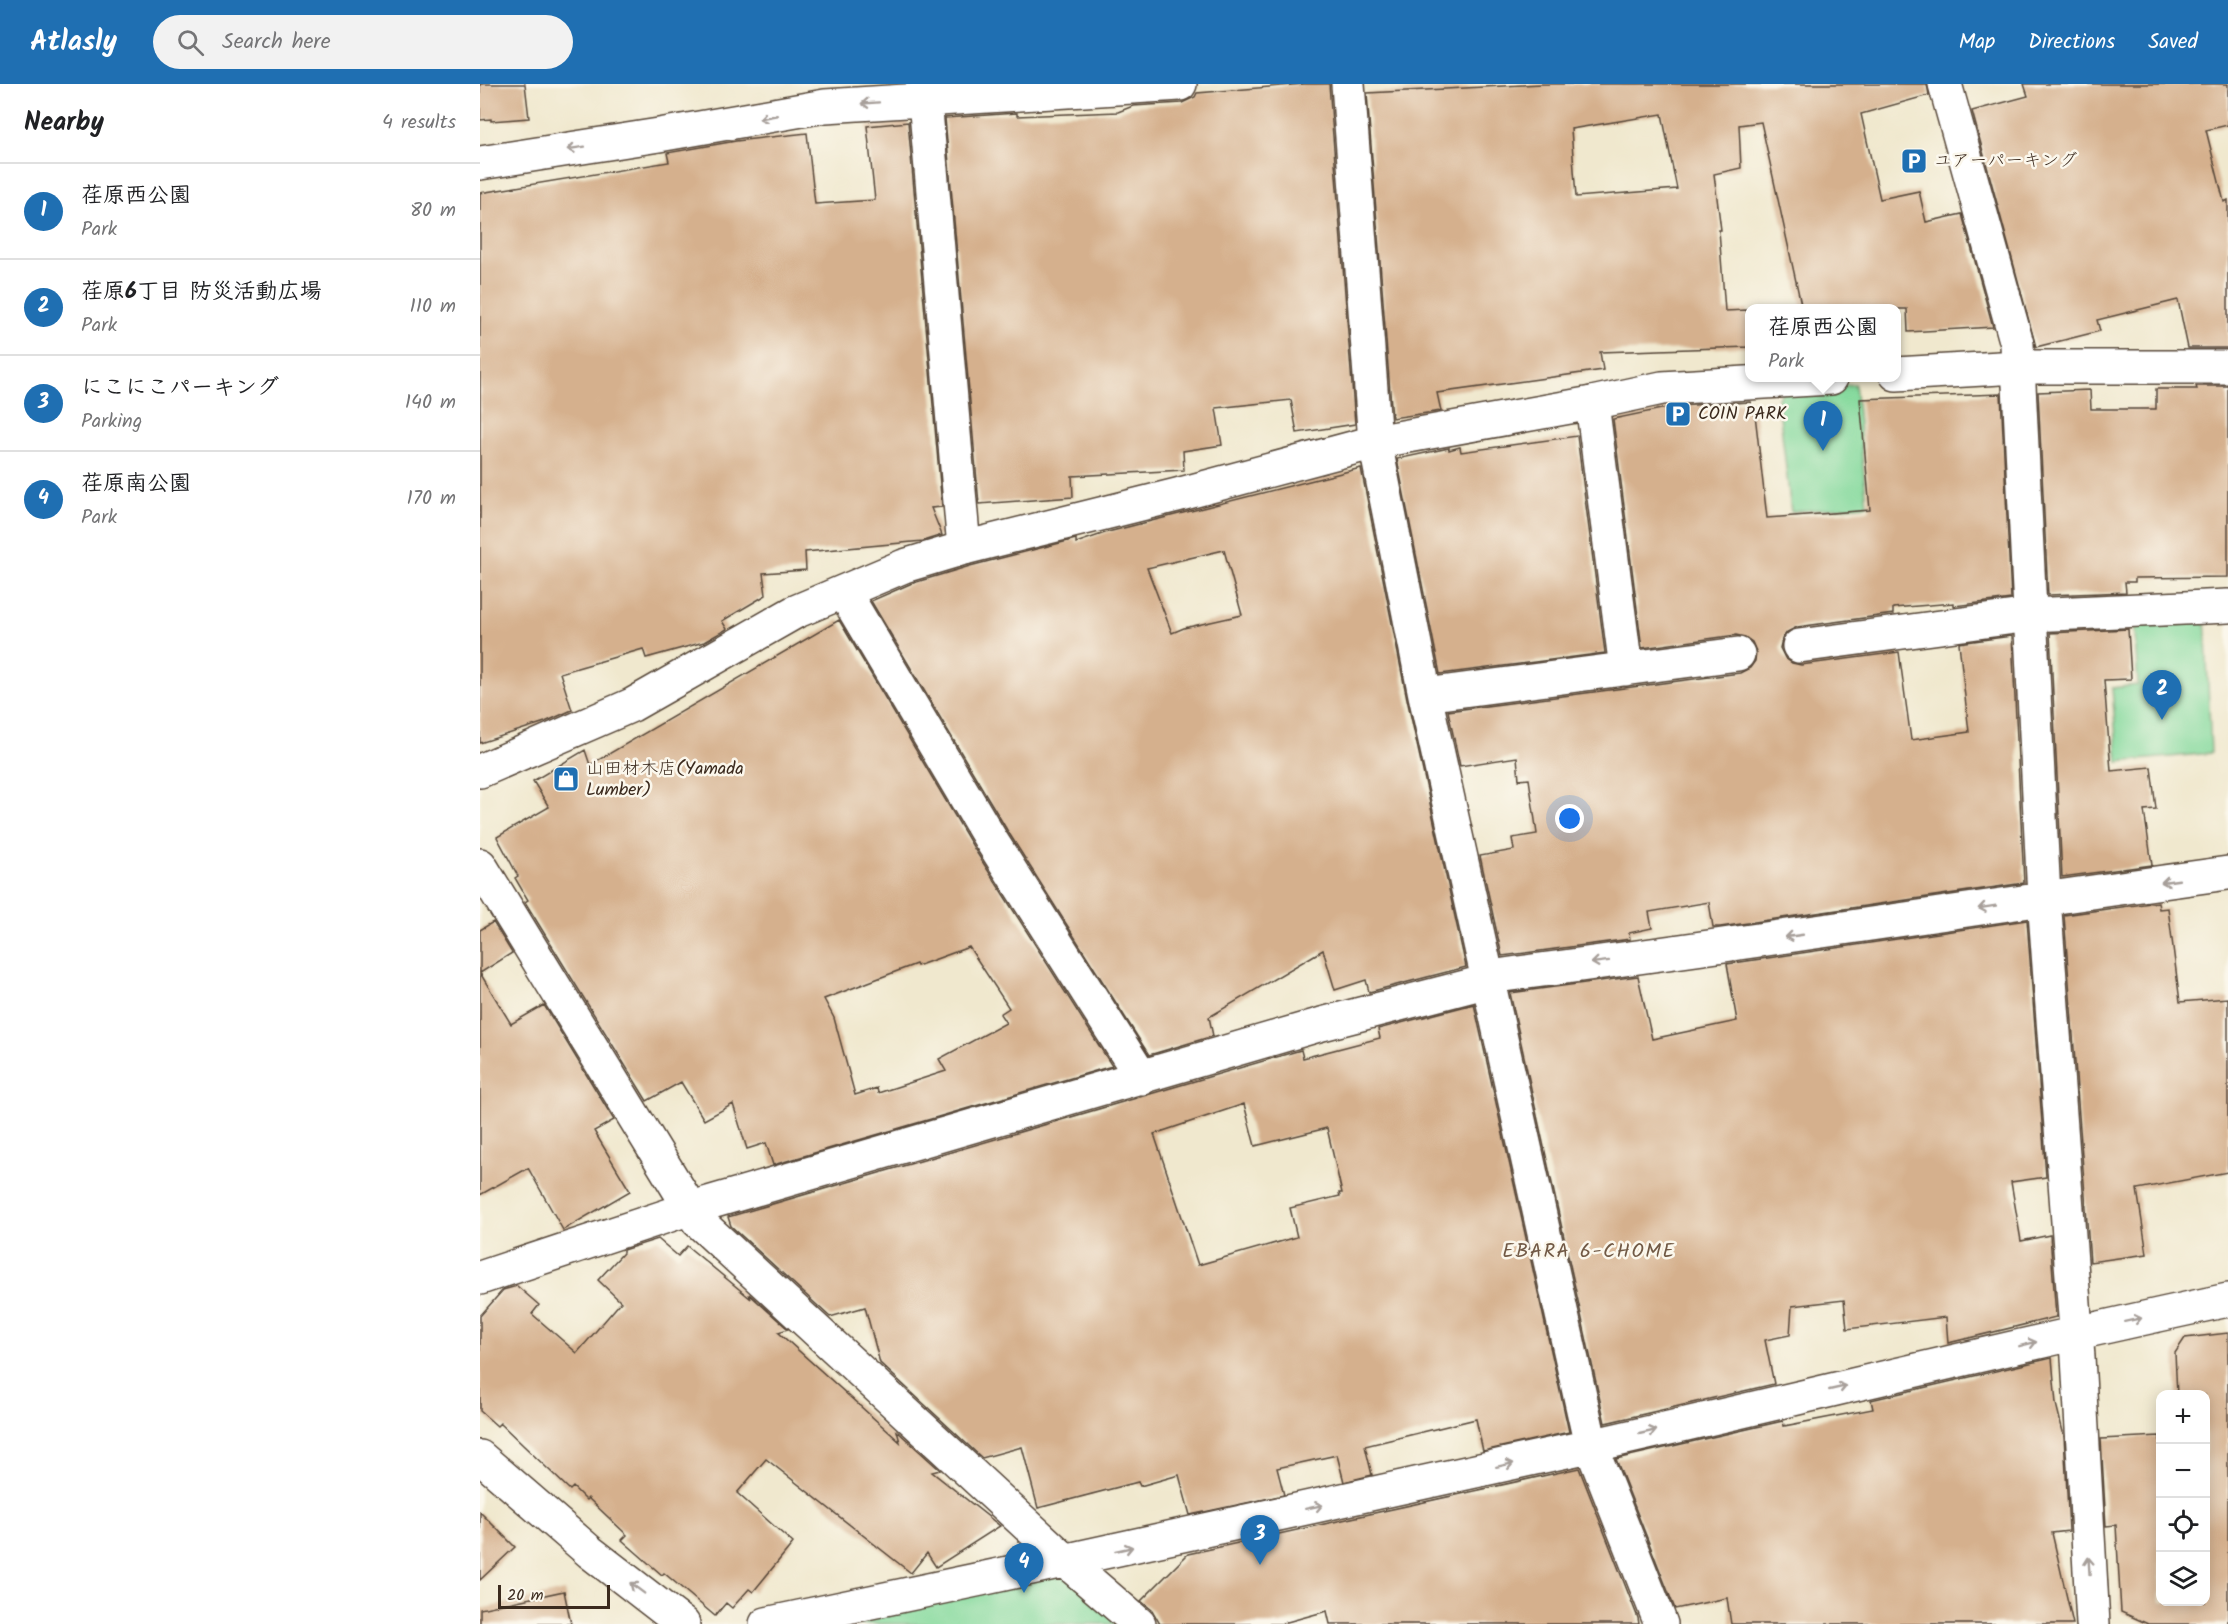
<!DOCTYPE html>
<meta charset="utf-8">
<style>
body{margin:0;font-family:Kalam,"Klee One",sans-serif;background:#f2f2f2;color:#202124}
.controls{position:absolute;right:18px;bottom:18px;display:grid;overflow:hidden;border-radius:12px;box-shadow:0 3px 15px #0003}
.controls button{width:54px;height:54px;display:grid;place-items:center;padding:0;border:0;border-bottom:2px solid #e0e0e0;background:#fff;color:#202124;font:30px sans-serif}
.scale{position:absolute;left:18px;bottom:15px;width:112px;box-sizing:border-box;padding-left:6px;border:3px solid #3b2a1e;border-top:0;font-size:16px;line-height:21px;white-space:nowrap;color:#3b2a1e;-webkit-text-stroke:4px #fbf7ec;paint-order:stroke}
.you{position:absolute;left:1090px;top:735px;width:21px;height:21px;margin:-15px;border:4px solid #fff;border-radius:50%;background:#1a73e8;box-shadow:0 0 0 9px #1a73e833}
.badge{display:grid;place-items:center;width:39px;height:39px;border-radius:50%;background:#1f6fb2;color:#fff;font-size:20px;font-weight:700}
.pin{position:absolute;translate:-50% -50px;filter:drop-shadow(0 2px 3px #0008)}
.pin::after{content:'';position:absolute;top:32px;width:21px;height:18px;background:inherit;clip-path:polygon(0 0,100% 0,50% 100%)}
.popup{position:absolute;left:1265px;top:220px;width:156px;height:78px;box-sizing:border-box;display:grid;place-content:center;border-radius:12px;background:#fff;filter:drop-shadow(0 2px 4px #0005);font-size:20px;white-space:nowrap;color:#757577}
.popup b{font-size:22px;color:#202124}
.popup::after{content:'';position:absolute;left:50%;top:100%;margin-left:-12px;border:12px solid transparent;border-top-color:#fff}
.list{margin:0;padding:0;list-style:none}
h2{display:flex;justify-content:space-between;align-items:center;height:78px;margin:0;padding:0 24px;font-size:26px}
h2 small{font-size:20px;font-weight:400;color:#757577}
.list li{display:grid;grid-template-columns:39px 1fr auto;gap:18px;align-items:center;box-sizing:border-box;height:96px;padding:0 24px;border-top:2px solid #e0e0e0}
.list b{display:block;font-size:22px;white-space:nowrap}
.list p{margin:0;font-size:20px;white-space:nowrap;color:#757577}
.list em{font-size:20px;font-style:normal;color:#757577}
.icon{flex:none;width:33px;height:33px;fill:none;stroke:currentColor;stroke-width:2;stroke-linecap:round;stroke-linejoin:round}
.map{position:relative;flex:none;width:1748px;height:1540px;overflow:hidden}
header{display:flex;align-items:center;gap:36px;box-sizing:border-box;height:84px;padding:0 30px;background:#1f6fb2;color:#fff}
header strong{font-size:28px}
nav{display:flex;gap:33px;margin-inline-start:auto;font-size:21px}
.search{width:420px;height:54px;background:#f2f2f2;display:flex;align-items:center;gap:15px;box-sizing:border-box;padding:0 21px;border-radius:33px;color:#757577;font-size:22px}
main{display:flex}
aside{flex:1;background:#fff}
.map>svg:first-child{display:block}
</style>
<header>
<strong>Atlasly</strong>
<div class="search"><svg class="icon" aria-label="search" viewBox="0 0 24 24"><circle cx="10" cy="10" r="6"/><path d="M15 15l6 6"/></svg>Search here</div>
<nav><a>Map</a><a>Directions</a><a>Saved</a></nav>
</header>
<main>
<aside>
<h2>Nearby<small>4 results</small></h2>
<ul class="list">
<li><span class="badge">1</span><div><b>荏原西公園</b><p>Park</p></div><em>80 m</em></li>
<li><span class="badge">2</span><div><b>荏原6丁目 防災活動広場</b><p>Park</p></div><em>110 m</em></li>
<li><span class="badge">3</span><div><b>にこにこパーキング</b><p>Parking</p></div><em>140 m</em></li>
<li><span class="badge">4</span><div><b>荏原南公園</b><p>Park</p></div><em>170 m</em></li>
</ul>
</aside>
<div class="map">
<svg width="1748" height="1540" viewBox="0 0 1748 1540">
<rect width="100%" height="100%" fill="#fbf7ec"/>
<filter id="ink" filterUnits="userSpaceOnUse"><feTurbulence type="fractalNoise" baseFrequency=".0167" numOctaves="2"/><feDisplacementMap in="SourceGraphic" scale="12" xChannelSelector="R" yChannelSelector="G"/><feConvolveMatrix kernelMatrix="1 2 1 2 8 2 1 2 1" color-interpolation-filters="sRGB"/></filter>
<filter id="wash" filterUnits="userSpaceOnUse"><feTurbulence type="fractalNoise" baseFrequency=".008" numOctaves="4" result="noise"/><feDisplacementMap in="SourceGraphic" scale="24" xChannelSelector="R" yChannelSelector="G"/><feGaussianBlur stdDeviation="1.35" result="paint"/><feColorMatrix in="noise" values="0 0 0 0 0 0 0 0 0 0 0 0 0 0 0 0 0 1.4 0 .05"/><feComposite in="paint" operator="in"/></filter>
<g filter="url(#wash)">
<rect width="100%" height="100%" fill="#f0e8ce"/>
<path fill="#84d99c" stroke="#60825d" stroke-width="1.5" d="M 1375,300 L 1387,421 L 1311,428 L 1298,314 L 1304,305 Z
M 1725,530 L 1731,669 L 1638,678 L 1632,604 L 1658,601 L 1654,533 Z
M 587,1478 L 658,1540 L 343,1540 Z"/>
<g id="blocks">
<path fill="#d5b08d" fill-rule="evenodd" d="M 0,0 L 45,0 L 49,34 L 11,37 L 11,35 L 0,36 Z
M 825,0 L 849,0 L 875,340 L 817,349 L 811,316 L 736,324 L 742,361 L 703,367 L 704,386 L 592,392 L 593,413 L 499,420 L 465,34 L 537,29 L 537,32 L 638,28 L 653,22 L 702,19 L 715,13 L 717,9 Z
M 1062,0 L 1447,0 L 1449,11 L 1381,30 L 1400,115 L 1439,107 L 1446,138 L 1482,130 L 1513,243 L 1428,248 L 1427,225 L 1322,225 L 1281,38 L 1259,41 L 1261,84 L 1234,90 L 1241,146 L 1239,146 L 1245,227 L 1267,226 L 1269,263 L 1120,268 L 1123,286 L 957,309 L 961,327 L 912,334 L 887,9 ZM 1182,30 L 1197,105 L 1096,113 L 1091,45 Z
M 1544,0 L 1748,0 L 1748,41 L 1726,46 L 1744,118 L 1748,116 L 1748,264 L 1708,264 L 1698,216 L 1617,236 L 1620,247 L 1556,263 L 1492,27 L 1548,12 Z
M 428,38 L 462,423 L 451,424 L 462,451 L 443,457 L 325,468 L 326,486 L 283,489 L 286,511 L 242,537 L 247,545 L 224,558 L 166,574 L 163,565 L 80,589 L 92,626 L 65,638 L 0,659 L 0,109 L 189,78 L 187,69 L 256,57 L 327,49 L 335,120 L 395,116 L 387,42 Z
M 1716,302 L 1748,302 L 1748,493 L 1655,494 L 1655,498 L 1645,498 L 1646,508 L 1568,511 L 1558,308 L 1610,306 L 1611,325 L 1676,325 L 1676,305 L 1717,305 Z
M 1521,310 L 1531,515 L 1474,522 L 1474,519 L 1413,524 L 1413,530 L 1317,543 L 1307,548 L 1302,555 L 1300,564 L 1305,574 L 1312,579 L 1321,581 L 1419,568 L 1431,656 L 1489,648 L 1479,559 L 1532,552 L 1544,799 L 1240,843 L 1233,843 L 1229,818 L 1169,828 L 1172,844 L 1149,849 L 1150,855 L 1022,872 L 1000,772 L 1034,766 L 1032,754 L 1057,750 L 1049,695 L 1039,696 L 1037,673 L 980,682 L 968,627 L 1260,589 L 1270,584 L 1275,577 L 1276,567 L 1272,558 L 1265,553 L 1256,551 L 1162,564 L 1133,335 L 1196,322 L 1271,318 L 1271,322 L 1274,322 L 1287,434 L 1390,426 L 1380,315 Z
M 1097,352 L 1125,569 L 960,590 L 917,375 L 969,364 L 969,366 L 980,363 L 981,368 Z
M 881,384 L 927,615 L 986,883 L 889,908 L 886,896 L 855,906 L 843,866 L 729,933 L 733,952 L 669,971 L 527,746 L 391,517 L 430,500 L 490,482 L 596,455 L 596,459 L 628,448 ZM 744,466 L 762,531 L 704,544 L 692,549 L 667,484 Z
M 359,536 L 495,766 L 632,982 L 293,1081 L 286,1059 L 267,1065 L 253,1020 L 224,1036 L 201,998 L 167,1017 L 45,818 L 48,816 L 35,794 L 38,792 L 17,753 L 69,723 L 53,697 L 105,666 L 110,681 ZM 489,863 L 529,924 L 520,930 L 526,939 L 459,975 L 466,987 L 398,1009 L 397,1004 L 375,1011 L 354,934 L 344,915 L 436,880 L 437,882 Z
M 1648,545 L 1651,595 L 1624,596 L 1631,687 L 1671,683 L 1676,725 L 1664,726 L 1672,781 L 1582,793 L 1570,549 Z
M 1678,818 L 1679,825 L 1688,824 L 1700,918 L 1748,914 L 1748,1088 L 1657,1105 L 1667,1170 L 1610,1178 L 1584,831 Z
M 1547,836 L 1566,1093 L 1531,1098 L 1541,1157 L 1570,1151 L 1576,1233 L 1468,1259 L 1466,1233 L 1367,1245 L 1364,1216 L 1312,1222 L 1310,1251 L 1285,1256 L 1294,1300 L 1125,1339 L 1030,909 L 1158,892 L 1172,955 L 1257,937 L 1247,880 Z
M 13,838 L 32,869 L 0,889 L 31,940 L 64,921 L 134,1036 L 114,1047 L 150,1107 L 83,1146 L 48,1084 L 0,1111 L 0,846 Z
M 994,920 L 1089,1348 L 1003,1367 L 996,1335 L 885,1362 L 892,1391 L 864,1398 L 857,1371 L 797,1384 L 804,1411 L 710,1431 L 699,1391 L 660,1402 L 658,1398 L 558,1424 L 542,1363 L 502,1374 L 400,1279 L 385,1223 L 350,1233 L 251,1142 L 248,1133 L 821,966 L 823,974 L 900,954 L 898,945 ZM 764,1020 L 775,1062 L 847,1044 L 862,1109 L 859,1109 L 860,1112 L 810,1124 L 817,1153 L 718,1181 L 674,1050 Z
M 178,1155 L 198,1172 L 207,1162 L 271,1215 L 269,1210 L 308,1245 L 298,1248 L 420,1358 L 417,1347 L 460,1386 L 452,1388 L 520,1442 L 456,1483 L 447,1469 L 431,1489 L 286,1375 L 257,1409 L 313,1459 L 273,1508 L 269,1505 L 252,1524 L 246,1519 L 235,1532 L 184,1489 L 182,1491 L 142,1456 L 147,1451 L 108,1414 L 106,1416 L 93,1403 L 90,1406 L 20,1339 L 17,1342 L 0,1327 L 0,1232 L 23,1206 L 37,1202 L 59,1221 L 52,1230 L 97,1269 L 141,1218 L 118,1196 L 143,1169 L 143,1166 Z
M 1748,1249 L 1748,1540 L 1668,1540 L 1641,1528 L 1636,1441 L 1626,1442 L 1621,1355 L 1680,1352 L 1680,1518 L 1725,1518 L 1725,1311 L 1697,1311 L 1695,1269 L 1705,1254 Z
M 1572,1274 L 1576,1320 L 1584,1352 L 1589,1447 L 1572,1449 L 1593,1540 L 1251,1540 L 1247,1514 L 1195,1525 L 1136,1375 L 1303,1337 L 1304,1342 L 1393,1325 L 1391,1316 Z
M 1099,1384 L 1158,1534 L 1159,1540 L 850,1540 L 847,1527 L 800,1540 L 680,1540 L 672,1526 L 661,1517 L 708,1470 Z
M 0,1428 L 35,1463 L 0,1496 Z
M 84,1507 L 91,1540 L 0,1540 L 0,1525 Z"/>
</g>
</g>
<g filter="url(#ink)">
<use href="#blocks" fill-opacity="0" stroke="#564638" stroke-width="1.5"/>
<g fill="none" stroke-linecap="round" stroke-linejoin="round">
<defs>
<path id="minor" d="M 868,0 L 895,358 L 945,611 L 1111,1362 L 1181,1540
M 1465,0 L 1537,260 L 1564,814 L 1598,1273 L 1613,1540
M 445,16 L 484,464
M 0,79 L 179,51 L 345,22 L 700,0
M 1112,319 L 1146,585
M 364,508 L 511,756 L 662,994
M 1319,562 L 1550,531 L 1748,522
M 945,611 L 1258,570
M 0,781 L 218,1137 L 587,1478 L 659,1540
M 0,1194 L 211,1124 L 842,940 L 993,901 L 1024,891 C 1265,860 1506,822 1748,789
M 0,1373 L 110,1468 L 203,1540
M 286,1540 C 561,1483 835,1424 1110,1362 C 1323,1314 1534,1261 1748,1216"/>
<path id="tertiary" d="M 1416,290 L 1538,283 L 1748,283
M 0,687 L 152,621 L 315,528 L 424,482 L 484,464 L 697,411 L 895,358 L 1112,319 L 1182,304 L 1351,294"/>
</defs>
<use href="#minor" stroke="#564638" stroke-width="36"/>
<use href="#tertiary" stroke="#564638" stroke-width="36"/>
<use href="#minor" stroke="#fff" stroke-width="33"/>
<use href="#tertiary" stroke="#fff" stroke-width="33"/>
</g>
<defs><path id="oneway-shaft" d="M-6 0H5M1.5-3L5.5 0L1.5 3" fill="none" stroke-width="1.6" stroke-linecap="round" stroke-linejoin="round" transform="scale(1.5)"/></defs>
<g stroke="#a79f9a">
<use href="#oneway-shaft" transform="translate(390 19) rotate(176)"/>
<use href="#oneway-shaft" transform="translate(288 33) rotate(169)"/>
<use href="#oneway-shaft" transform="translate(96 64) rotate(171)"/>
<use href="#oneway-shaft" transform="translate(1690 797) rotate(172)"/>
<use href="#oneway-shaft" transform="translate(1507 823) rotate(171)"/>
<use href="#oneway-shaft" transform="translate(1314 852) rotate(172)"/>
<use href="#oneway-shaft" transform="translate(1120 878) rotate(173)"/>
<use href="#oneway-shaft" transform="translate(1653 1236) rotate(-12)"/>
<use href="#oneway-shaft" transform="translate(1548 1260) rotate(-14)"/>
<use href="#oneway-shaft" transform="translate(1358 1304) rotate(-13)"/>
<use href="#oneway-shaft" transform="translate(1168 1348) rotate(-13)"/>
<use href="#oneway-shaft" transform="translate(1025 1381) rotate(-12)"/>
<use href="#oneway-shaft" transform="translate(834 1423) rotate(-12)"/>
<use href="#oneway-shaft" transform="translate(644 1465) rotate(-13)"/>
<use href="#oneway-shaft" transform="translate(1609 1482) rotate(-94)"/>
<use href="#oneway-shaft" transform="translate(157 1504) rotate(-143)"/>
</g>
</g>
<defs>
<symbol id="parking-square" viewBox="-11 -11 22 22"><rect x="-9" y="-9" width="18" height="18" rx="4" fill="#1f6fb2" stroke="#fbf7ec"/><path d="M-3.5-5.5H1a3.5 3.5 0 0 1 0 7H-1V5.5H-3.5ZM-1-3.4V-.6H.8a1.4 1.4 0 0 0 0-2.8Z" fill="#fff"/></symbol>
<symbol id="shop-square" viewBox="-11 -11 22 22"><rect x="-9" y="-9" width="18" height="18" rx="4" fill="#1f6fb2" stroke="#fbf7ec"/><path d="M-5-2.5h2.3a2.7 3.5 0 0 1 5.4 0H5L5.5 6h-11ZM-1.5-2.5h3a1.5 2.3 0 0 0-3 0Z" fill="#fff"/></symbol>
</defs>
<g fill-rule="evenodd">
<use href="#parking-square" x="1419" y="62" width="30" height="30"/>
<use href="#parking-square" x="1183" y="315" width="30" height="30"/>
<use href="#shop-square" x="71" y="680" width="30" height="30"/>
</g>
<g text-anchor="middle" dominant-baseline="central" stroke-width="5" stroke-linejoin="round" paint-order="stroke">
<g font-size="18" fill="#3b2a1e" stroke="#fbf7ec" text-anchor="start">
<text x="1454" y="77">ユアーパーキング</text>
<text x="1218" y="330">COIN PARK</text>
<text x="106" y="685">山田材木店(Yamada<tspan x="106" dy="21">Lumber)</tspan></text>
</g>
<g font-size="20" letter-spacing="1.5" fill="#715945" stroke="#fbf7ec">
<text x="1109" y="1168">EBARA 6-CHOME</text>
</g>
</g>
</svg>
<div class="controls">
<button>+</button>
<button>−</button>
<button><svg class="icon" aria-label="locate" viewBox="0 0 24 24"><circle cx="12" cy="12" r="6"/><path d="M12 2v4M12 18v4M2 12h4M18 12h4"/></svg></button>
<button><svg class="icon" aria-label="layers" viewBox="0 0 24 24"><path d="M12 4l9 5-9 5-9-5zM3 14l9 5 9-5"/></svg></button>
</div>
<div class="scale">20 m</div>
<div class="you"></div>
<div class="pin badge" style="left:1343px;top:367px">1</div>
<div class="popup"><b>荏原西公園</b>Park</div>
<div class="pin badge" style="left:1682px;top:636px">2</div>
<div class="pin badge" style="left:780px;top:1481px">3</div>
<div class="pin badge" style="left:544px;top:1509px">4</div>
</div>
</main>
